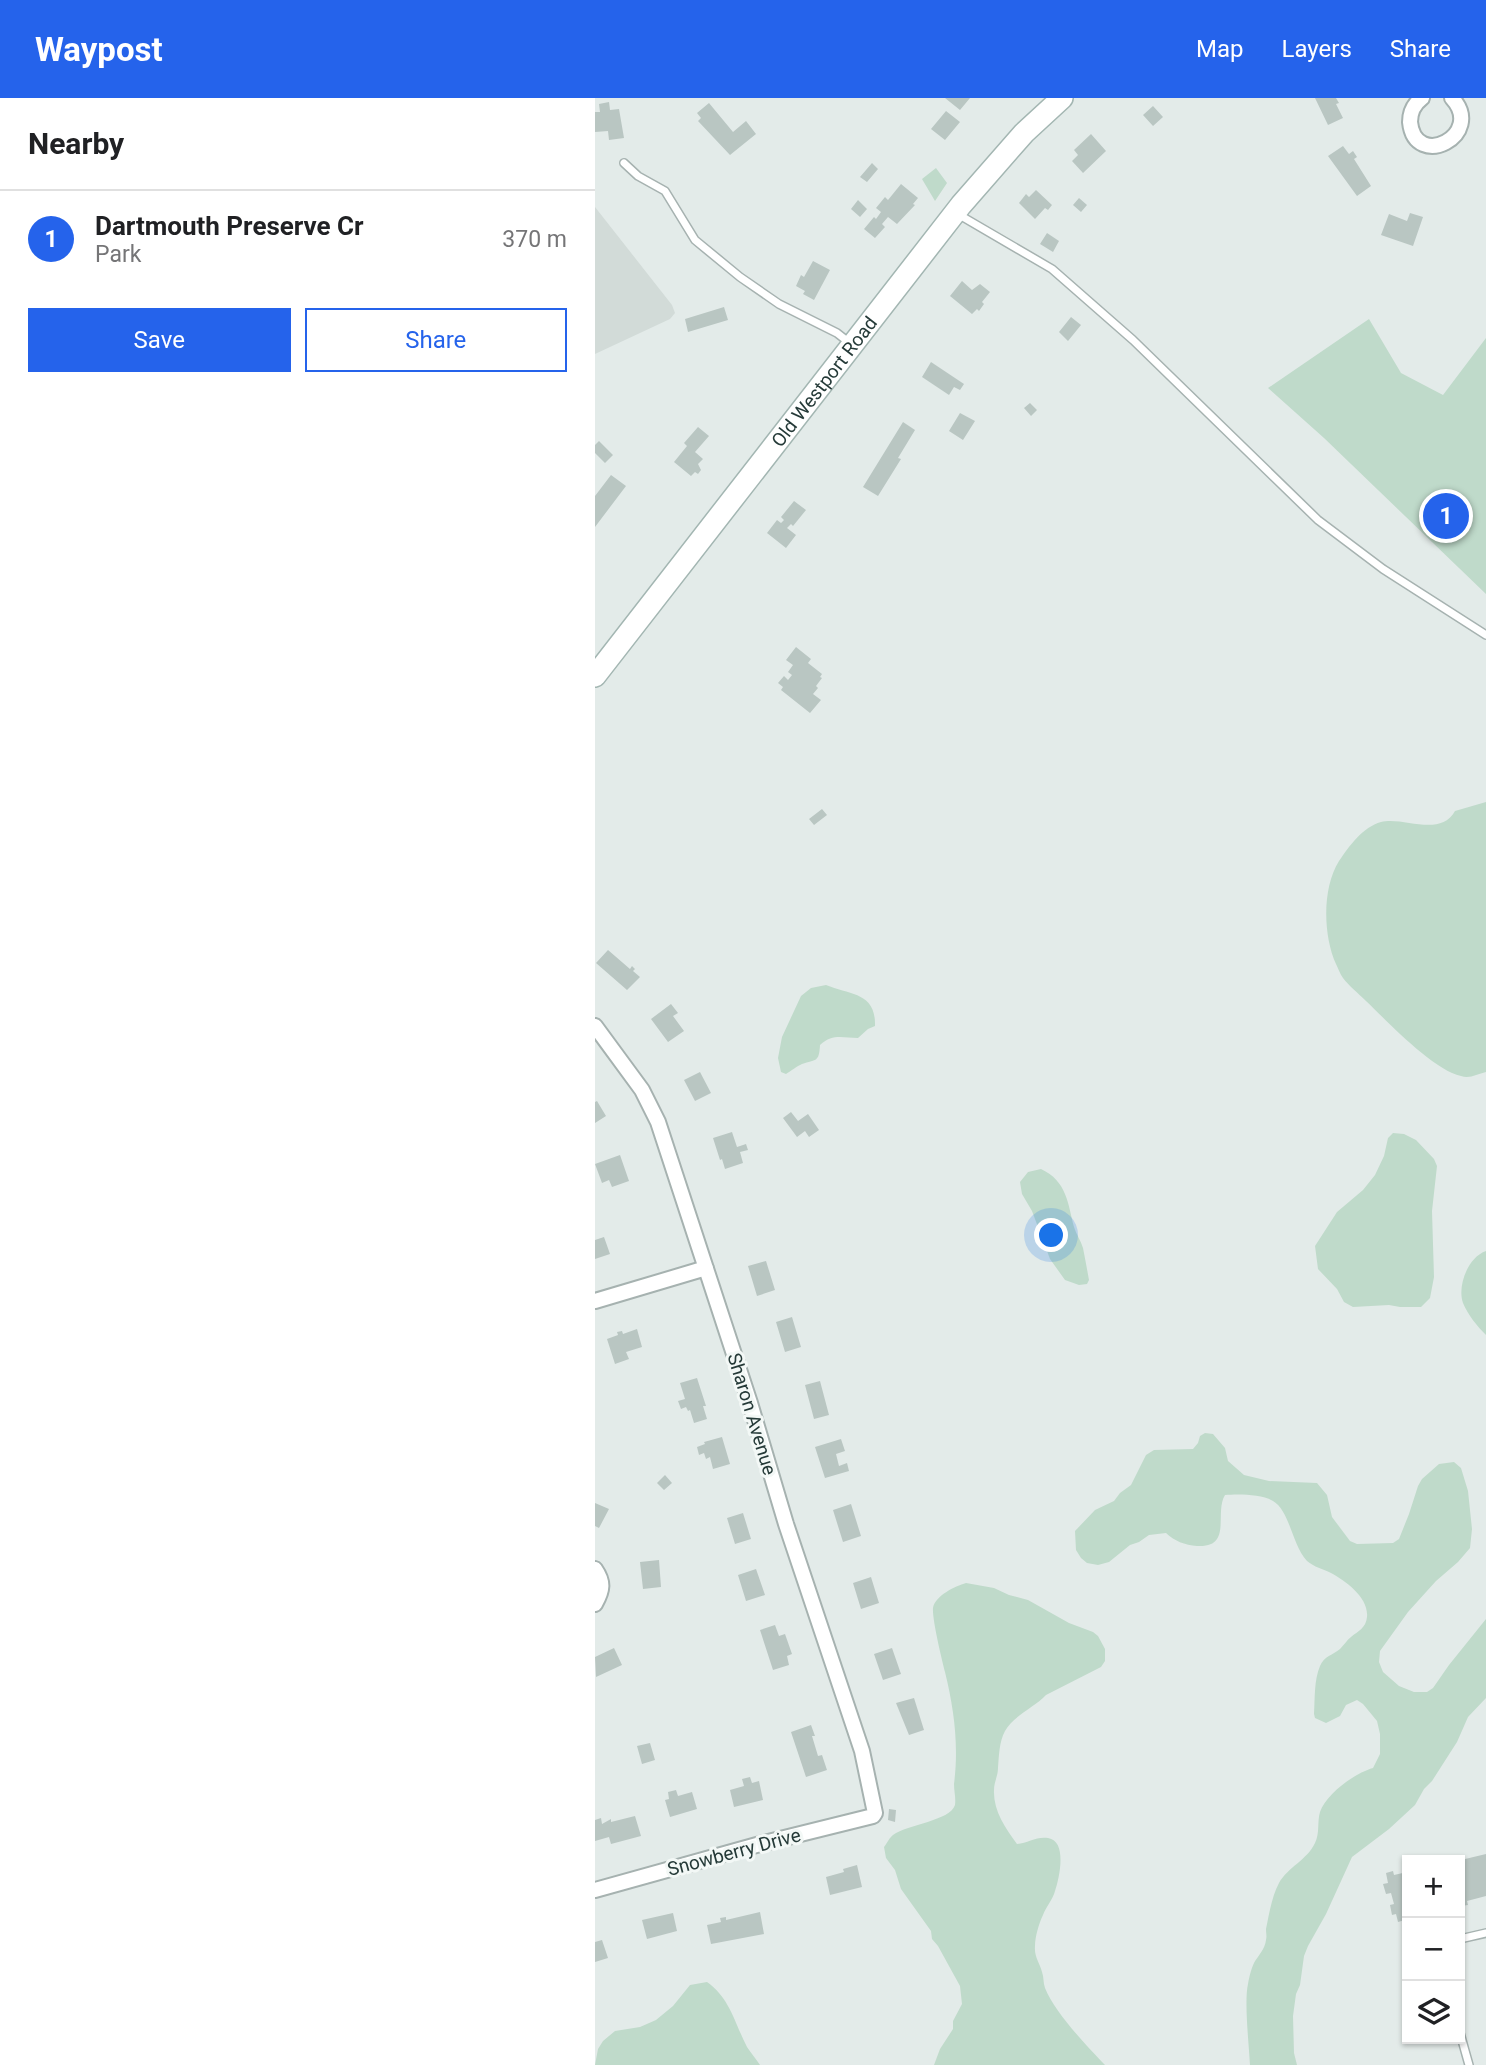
<!DOCTYPE html>
<meta charset="utf-8">
<style>
body{margin:0;font-family:Roboto,sans-serif;background:#f2f2f2;color:#202124}
.controls{position:absolute;right:21px;bottom:21px;display:grid;overflow:hidden;border-radius:0px;box-shadow:0 2px 5px #0004}
.controls button{width:63px;height:63px;display:grid;place-items:center;padding:0;border:0;border-bottom:2px solid #e0e0e0;background:#fff;color:#202124;font:35px sans-serif}
.you{position:absolute;left:457px;top:1138px;width:24px;height:24px;margin:-18px;border:5px solid #fff;border-radius:50%;background:#1a73e8;box-shadow:0 0 0 10px #1a73e833}
.badge{display:grid;place-items:center;width:46px;height:46px;border-radius:50%;background:#2563eb;color:#fff;font-size:23px;font-weight:700}
.pin{position:absolute;translate:-50% -50%;border:4px solid #fff;box-shadow:0 2px 7px #0006}
.list{margin:0;padding:0;list-style:none}
h2{display:flex;justify-content:space-between;align-items:center;height:91px;margin:0;padding:0 28px;font-size:30px}
h2 small{font-size:23px;font-weight:400;color:#757577}
.list li{display:grid;grid-template-columns:46px 1fr auto;gap:21px;align-items:center;box-sizing:border-box;height:98px;padding:0 28px;border-top:2px solid #e0e0e0}
.list b{display:block;font-size:26px;white-space:nowrap}
.list p{margin:0;font-size:23px;white-space:nowrap;color:#757577}
.list em{font-size:23px;font-style:normal;color:#757577}
.actions{display:flex;gap:14px;padding:21px 28px}
.actions a{flex:1;padding:16px 0;border:2px solid #2563eb;border-radius:0px;text-align:center;font-size:24px;color:#2563eb}
.actions .main{background:#2563eb;color:#fff}
.icon{flex:none;width:38px;height:38px;fill:none;stroke:currentColor;stroke-width:2;stroke-linecap:round;stroke-linejoin:round}
.map{position:relative;flex:none;width:891px;height:1967px;overflow:hidden}
header{display:flex;align-items:center;gap:42px;box-sizing:border-box;height:98px;padding:0 35px;background:#2563eb;color:#fff}
header strong{font-size:33px}
nav{display:flex;gap:38px;margin-inline-start:auto;font-size:24px}
main{display:flex}
aside{flex:1;background:#fff}
.map>svg:first-child{display:block}
</style>
<header>
<strong>Waypost</strong>
<nav><a>Map</a><a>Layers</a><a>Share</a></nav>
</header>
<main>
<aside>
<h2>Nearby<small></small></h2>
<ul class="list">
<li><span class="badge">1</span><div><b>Dartmouth Preserve Cr</b><p>Park</p></div><em>370 m</em></li>
</ul>
<div class="actions"><a class="main">Save</a><a>Share</a></div>
</aside>
<div class="map">
<svg width="891" height="1967" viewBox="0 0 891 1967">
<rect width="100%" height="100%" fill="#e3ebe9"/>
<path fill="#d2dbd8" d="M 0,109 L 77,207 L 80,215 L 75,221 L 0,256 Z"/>
<path fill="#bfdaca" d="M 341,70 L 352,85 L 340,103 L 327,81 Z
M 774,221 L 806,275 L 848,297 L 891,240 L 891,496 L 729,340 L 673,290 Z
M 891,704 L 891,974 C 882,976 875,981 866,978 C 838,972 792,923 771,903 C 763,895 754,888 748,880 C 745,876 743,870 741,866 C 728,837 727,790 744,763 C 754,748 768,729 786,724 C 808,718 845,740 860,713 Z
M 231,887 C 255,897 281,894 280,928 L 273,931 L 263,940 C 248,940 238,935 225,947 C 224,965 221,961 207,966 C 202,968 196,973 191,976 L 186,974 L 183,960 L 187,939 L 206,898 L 216,890 Z
M 798,1035 L 809,1036 L 821,1042 L 839,1061 L 842,1068 L 837,1113 L 839,1179 L 835,1200 L 826,1209 L 805,1209 L 794,1207 L 758,1209 L 749,1204 L 742,1191 L 723,1171 L 720,1148 L 742,1114 L 768,1092 L 780,1077 L 789,1058 L 793,1040 Z
M 446,1071 C 472,1083 473,1106 479,1129 C 481,1136 486,1143 488,1150 C 490,1160 492,1171 494,1182 L 492,1186 L 484,1187 L 470,1182 L 455,1161 L 437,1113 L 427,1096 L 425,1084 L 433,1074 Z
M 891,1153 L 891,1237 C 882,1228 873,1217 868,1205 C 862,1188 873,1159 891,1153 Z
M 610,1335 L 618,1336 L 630,1350 L 633,1363 L 649,1377 L 674,1383 L 722,1385 L 732,1397 L 737,1419 L 755,1443 L 762,1446 L 798,1445 L 804,1441 L 814,1416 L 823,1388 L 827,1381 L 844,1366 L 859,1364 L 866,1370 L 873,1393 L 877,1431 L 875,1450 L 863,1464 L 841,1483 L 813,1514 L 785,1553 L 784,1564 L 788,1574 L 804,1588 L 819,1594 L 832,1594 L 838,1590 L 854,1567 L 891,1521 L 891,1600 L 873,1619 L 862,1644 L 837,1683 L 829,1691 L 820,1707 L 794,1731 L 757,1759 L 731,1816 L 713,1848 L 709,1858 L 705,1887 L 701,1896 L 698,1918 L 699,1955 L 702,1967 L 655,1967 C 654,1947 649,1904 653,1886 C 654,1880 656,1871 659,1865 C 663,1858 670,1851 671,1842 C 672,1838 671,1835 671,1831 C 674,1816 677,1798 684,1785 C 693,1769 712,1762 720,1745 C 725,1735 722,1724 725,1714 C 731,1696 760,1675 778,1670 L 785,1656 L 785,1636 L 782,1623 L 768,1606 L 762,1602 L 751,1607 L 745,1618 L 731,1625 L 720,1620 L 719,1616 C 720,1600 719,1582 725,1568 C 729,1558 738,1557 745,1551 C 749,1547 752,1542 756,1539 C 763,1533 771,1530 772,1519 C 774,1500 751,1483 736,1475 C 728,1471 719,1469 712,1463 C 697,1447 695,1413 678,1403 C 667,1396 643,1396 630,1397 C 619,1415 638,1450 602,1448 C 590,1447 579,1443 571,1435 L 554,1437 L 544,1444 L 535,1447 L 514,1464 L 503,1467 L 492,1465 L 486,1460 L 481,1452 L 480,1433 L 500,1412 L 519,1403 L 525,1395 L 536,1387 L 551,1357 L 559,1352 L 598,1351 L 603,1345 L 605,1338 Z
M 371,1485 L 399,1490 L 414,1497 L 433,1502 L 474,1525 L 498,1534 L 503,1538 L 510,1551 L 510,1563 L 506,1569 L 451,1597 C 440,1609 418,1618 410,1633 C 404,1644 404,1658 403,1670 C 403,1678 399,1684 399,1692 C 398,1712 410,1730 422,1746 C 433,1745 442,1738 453,1740 C 473,1743 464,1781 460,1793 C 458,1801 451,1809 448,1817 C 444,1825 440,1839 440,1848 C 439,1859 445,1865 447,1874 C 449,1879 448,1885 450,1890 C 460,1915 491,1947 510,1967 L 339,1967 L 345,1951 L 358,1931 L 358,1923 L 367,1906 L 365,1888 L 343,1848 L 337,1841 L 336,1833 L 306,1791 L 300,1772 L 291,1760 L 289,1749 C 292,1745 295,1739 298,1737 C 313,1726 355,1723 360,1707 C 361,1700 359,1693 359,1686 C 364,1647 359,1611 350,1574 C 347,1562 337,1521 338,1510 C 340,1498 360,1488 371,1485 Z
M 112,1884 C 135,1900 140,1926 152,1949 C 156,1955 161,1961 165,1967 L 0,1967 L 3,1951 L 8,1943 L 20,1933 L 45,1929 L 61,1922 L 78,1908 L 95,1887 Z"/>
<path fill="#b9c6c2" d="M 350,0 L 375,0 L 365,12 Z
M 720,0 L 741,0 L 744,5 L 741,6 L 748,20 L 733,27 Z
M 14,4 L 15,12 L 24,11 L 29,40 L 14,42 L 13,33 L 0,34 L 0,14 L 5,14 L 4,6 Z
M 114,5 L 138,34 L 151,23 L 161,36 L 135,57 L 103,23 L 106,20 L 102,15 Z
M 558,8 L 568,19 L 558,28 L 548,17 Z
M 351,13 L 365,24 L 350,42 L 336,31 Z
M 496,36 L 511,53 L 488,75 L 477,63 L 483,57 L 479,52 Z
M 748,48 L 754,56 L 758,53 L 762,59 L 759,61 L 776,88 L 762,98 L 733,58 Z
M 277,65 L 283,71 L 272,84 L 265,79 Z
M 306,86 L 323,100 L 318,106 L 320,107 L 302,126 L 293,119 L 287,126 L 290,129 L 280,140 L 269,131 L 279,119 L 281,121 L 286,114 L 281,110 L 290,99 L 293,102 Z
M 441,92 L 457,107 L 453,112 L 450,110 L 440,121 L 424,105 L 431,96 L 434,99 Z
M 484,100 L 492,107 L 486,114 L 478,107 Z
M 263,102 L 272,111 L 265,119 L 256,111 Z
M 815,115 L 828,119 L 818,148 L 786,137 L 794,116 L 812,123 Z
M 452,135 L 464,143 L 458,154 L 445,146 Z
M 218,163 L 235,172 L 219,202 L 208,196 L 210,193 L 201,188 L 206,177 L 209,179 Z
M 367,183 L 377,192 L 385,186 L 395,194 L 387,204 L 389,206 L 384,213 L 382,211 L 377,216 L 355,198 Z
M 129,209 L 133,222 L 93,234 L 90,221 Z
M 476,219 L 486,227 L 473,243 L 464,234 Z
M 336,264 L 369,286 L 365,292 L 359,289 L 354,297 L 327,279 Z
M 435,305 L 442,312 L 436,318 L 429,310 Z
M 365,315 L 380,323 L 368,342 L 354,333 Z
M 308,324 L 320,332 L 303,360 L 306,361 L 283,398 L 268,389 Z
M 103,329 L 114,338 L 100,354 L 108,361 L 103,366 L 106,372 L 103,376 L 100,374 L 96,378 L 79,364 L 92,348 L 89,345 Z
M 4,343 L 18,357 L 10,365 L 0,355 L 0,347 Z
M 16,377 L 31,388 L 0,429 L 0,398 Z
M 199,403 L 211,412 L 198,428 L 196,426 L 192,430 L 201,437 L 191,450 L 172,435 L 182,422 L 186,425 L 189,422 L 186,419 Z
M 201,549 L 216,561 L 213,565 L 227,576 L 225,579 L 227,580 L 221,588 L 223,590 L 218,596 L 226,602 L 215,615 L 186,592 L 188,589 L 183,585 L 189,578 L 193,582 L 197,577 L 193,574 L 198,567 L 191,562 Z
M 227,711 L 232,717 L 219,727 L 214,721 Z
M 13,852 L 35,871 L 37,868 L 40,871 L 38,873 L 45,879 L 32,892 L 1,865 Z
M 76,906 L 83,915 L 78,918 L 89,933 L 73,944 L 56,921 Z
M 105,974 L 116,995 L 100,1003 L 89,982 Z
M 2,1003 L 11,1018 L 0,1025 L 0,1004 Z
M 196,1014 L 203,1023 L 213,1016 L 224,1032 L 214,1039 L 210,1033 L 202,1039 L 188,1020 Z
M 137,1034 L 142,1049 L 151,1046 L 153,1052 L 145,1054 L 148,1065 L 130,1071 L 127,1061 L 125,1062 L 118,1040 Z
M 25,1057 L 34,1083 L 17,1089 L 14,1082 L 7,1085 L 0,1066 Z
M 9,1139 L 15,1156 L 0,1161 L 0,1142 Z
M 171,1163 L 180,1192 L 162,1198 L 153,1168 Z
M 197,1219 L 206,1249 L 190,1254 L 181,1224 Z
M 42,1231 L 47,1249 L 31,1254 L 34,1261 L 20,1266 L 12,1241 L 23,1237 L 22,1234 L 27,1233 L 28,1236 Z
M 102,1280 L 111,1308 L 108,1308 L 112,1321 L 99,1325 L 95,1312 L 93,1313 L 91,1309 L 86,1311 L 83,1303 L 90,1301 L 85,1285 Z
M 225,1283 L 234,1317 L 219,1321 L 210,1287 Z
M 127,1339 L 135,1366 L 118,1371 L 115,1359 L 111,1361 L 109,1355 L 104,1357 L 102,1349 L 110,1346 L 109,1344 Z
M 246,1341 L 250,1353 L 241,1356 L 244,1368 L 252,1365 L 254,1373 L 230,1380 L 220,1349 Z
M 70,1377 L 77,1385 L 69,1392 L 62,1385 Z
M 0,1405 L 14,1411 L 4,1430 L 0,1428 Z
M 256,1406 L 266,1438 L 248,1444 L 238,1412 Z
M 148,1415 L 156,1441 L 140,1446 L 132,1420 Z
M 64,1462 L 66,1489 L 48,1491 L 45,1464 Z
M 161,1471 L 170,1497 L 151,1503 L 143,1477 Z
M 276,1479 L 284,1505 L 266,1511 L 258,1485 Z
M 180,1527 L 184,1538 L 190,1536 L 197,1556 L 192,1558 L 194,1567 L 178,1572 L 165,1532 Z
M 19,1550 L 27,1567 L 1,1579 L 0,1559 Z
M 297,1550 L 306,1576 L 288,1582 L 279,1556 Z
M 319,1600 L 329,1632 L 314,1637 L 301,1605 Z
M 216,1627 L 220,1638 L 217,1638 L 223,1658 L 227,1657 L 232,1672 L 211,1679 L 196,1634 Z
M 55,1645 L 60,1662 L 47,1666 L 42,1648 Z
M 155,1679 L 157,1685 L 164,1683 L 168,1702 L 139,1709 L 135,1692 L 149,1688 L 147,1681 Z
M 81,1692 L 83,1698 L 97,1694 L 102,1711 L 75,1719 L 70,1702 L 74,1701 L 73,1694 Z
M 294,1711 L 301,1712 L 300,1724 L 293,1722 Z
M 40,1718 L 46,1738 L 16,1746 L 14,1739 L 0,1743 L 0,1722 L 6,1720 L 7,1726 L 16,1721 L 16,1724 Z
M 891,1756 L 891,1798 L 872,1803 L 873,1807 L 866,1808 L 865,1805 L 865,1762 L 855,1762 L 854,1760 L 864,1757 L 866,1762 Z
M 262,1767 L 267,1789 L 235,1797 L 231,1779 L 249,1774 L 248,1771 Z
M 798,1773 L 799,1777 L 812,1774 L 812,1817 L 808,1818 L 810,1822 L 803,1824 L 801,1816 L 797,1817 L 795,1807 L 799,1806 L 796,1795 L 791,1796 L 788,1786 L 793,1785 L 791,1775 Z
M 165,1814 L 169,1836 L 116,1846 L 112,1827 L 126,1824 L 125,1820 L 131,1819 L 131,1822 Z
M 78,1815 L 82,1833 L 52,1841 L 47,1822 Z
M 7,1842 L 13,1860 L 0,1864 L 0,1844 Z"/>
<g fill="none" stroke-linecap="round" stroke-linejoin="round">
<defs>
<path id="service" d="M 29,65 L 43,78 L 70,93 L 100,142 L 145,179 L 184,206 L 242,235 L 256,246
M 361,115 L 457,171 L 538,242 L 723,422 L 788,471 L 891,537
M 865,1841 L 891,1835
M 865,1935 L 874,1967"/>
<path id="minor" d="M 827,0 C 819,6 815,14 815,24 C 820,73 891,37 857,0
M 0,928 L 47,992 L 63,1024 L 155,1305 L 191,1426 L 267,1653 L 280,1715 L 278,1718 L 169,1745 L 0,1792
M 0,1203 L 111,1170
M 0,1471 C 9,1484 8,1492 0,1506"/>
<g id="secondary">
<path id="s1" d="M 0,578 L 366,107 L 429,35 L 467,0"/>
</g>
</defs>
<use href="#service" stroke="#a6b2b0" stroke-width="10"/>
<use href="#minor" stroke="#a6b2b0" stroke-width="18"/>
<use href="#secondary" stroke="#a3b6b2" stroke-width="24"/>
<use href="#service" stroke="#fff" stroke-width="7"/>
<use href="#minor" stroke="#fff" stroke-width="14"/>
<use href="#secondary" stroke="#fff" stroke-width="21"/>
</g>
<g text-anchor="middle" dominant-baseline="central" stroke-width="6" stroke-linejoin="round" paint-order="stroke">
<g font-size="19" fill="#253a38" stroke="#f3f8f6">
<text stroke="none"><textPath href="#s1" startOffset="373">Old Westport Road</textPath></text>
<text transform="translate(157 1316) rotate(73)">Sharon Avenue</text>
<text transform="translate(139 1754) rotate(-15)">Snowberry Drive</text>
</g>
</g>
</svg>
<div class="controls">
<button>+</button>
<button>−</button>
<button><svg class="icon" aria-label="layers" viewBox="0 0 24 24"><path d="M12 4l9 5-9 5-9-5zM3 14l9 5 9-5"/></svg></button>
</div>
<div class="you"></div>
<div class="pin badge" style="left:851px;top:418px">1</div>
</div>
</main>
